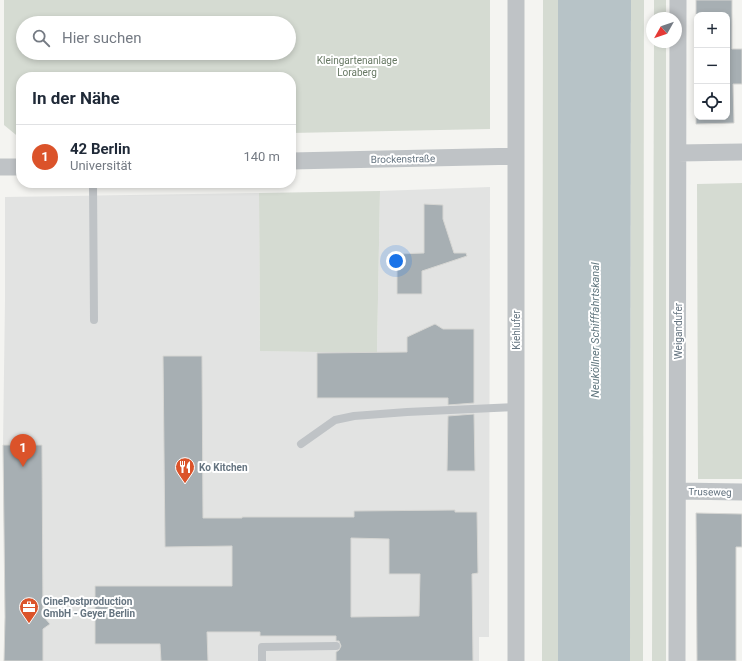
<!DOCTYPE html>
<html lang="de">
<meta charset="utf-8">
<style>
body{margin:0;font-family:Roboto,sans-serif;background:#f2f2f3;color:#1f2937}
.controls{position:absolute;right:12px;top:12px;display:grid;overflow:hidden;border-radius:8px;box-shadow:0 2px 6px #0003}
.controls button{width:36px;height:36px;display:grid;place-items:center;padding:0;border:0;border-bottom:1px solid #e0e1e3;background:#fff;color:#1f2937;font:20px sans-serif}
.compass{position:absolute;left:646px;top:12px;width:36px;height:36px;border-radius:50%;background:#fff;box-shadow:0 2px 6px #0003;rotate:230deg}
.you{position:absolute;left:396px;top:261px;width:14px;height:14px;margin:-10px;border:3px solid #fff;border-radius:50%;background:#1a73e8;box-shadow:0 0 0 6px #1a73e833}
.badge{display:grid;place-items:center;width:26px;height:26px;border-radius:50%;background:#db532a;color:#fff;font-size:13px;font-weight:700}
.pin{position:absolute;translate:-50% -33px;filter:drop-shadow(0 1px 2px #0008)}
.pin::after{content:'';position:absolute;top:21px;width:14px;height:12px;background:inherit;clip-path:polygon(0 0,100% 0,50% 100%)}
.list{margin:0;padding:0;list-style:none}
h2{display:flex;justify-content:space-between;align-items:center;height:52px;margin:0;padding:0 16px;font-size:17px}
h2 small{font-size:13px;font-weight:400;color:#747a83}
.list li{display:grid;grid-template-columns:26px 1fr auto;gap:12px;align-items:center;box-sizing:border-box;height:64px;padding:0 16px;border-top:1px solid #e0e1e3}
.list b{display:block;font-size:15px;white-space:nowrap}
.list p{margin:0;font-size:13px;white-space:nowrap;color:#747a83}
.list em{font-size:13px;font-style:normal;color:#747a83}
.icon{flex:none;width:22px;height:22px;fill:none;stroke:currentColor;stroke-width:2;stroke-linecap:round;stroke-linejoin:round}
.map{position:relative;flex:none;width:742px;height:661px;overflow:hidden}
.search{position:absolute;background:#fff;box-shadow:0 2px 6px #0003;left:16px;top:16px;width:280px;height:44px;display:flex;align-items:center;gap:10px;box-sizing:border-box;padding:0 14px;border-radius:22px;color:#747a83;font-size:15px}
.panel{position:absolute;background:#fff;box-shadow:0 2px 6px #0003;left:16px;top:72px;width:280px;height:116px;border-radius:16px}
.map>svg:first-child{display:block}
</style>
<div class="map">
<svg width="742" height="661" viewBox="0 0 742 661">
<rect width="100%" height="100%" fill="#f4f4f1"/>
<path fill="#e2e3e2" d="M 490,187 L 489,637 L 479,637 L 479,661 L 4,661 L 5,617 L 3,445 L 5,300 L 5,197 L 259,193 L 260,351 L 377,352 L 380,191 Z"/>
<path fill="#d5dbd2" fill-rule="evenodd" d="M 4,0 L 490,0 L 490,129 L 291,133 L 291,77 L 21,77 L 21,139 L 4,125 ZM 23,23 L 289,23 L 289,53 L 23,53 Z
M 543,0 L 558,0 L 558,661 L 542,661 Z
M 631,0 L 644,0 L 643,661 L 630,661 Z
M 654,0 L 666,0 L 666,18 L 654,18 Z
M 654,42 L 666,42 L 666,661 L 652,661 Z
M 742,183 L 742,479 L 698,479 L 697,184 Z
M 380,191 L 377,353 L 260,351 L 259,193 Z"/>
<path fill="#b7c3c7" d="M 558,0 L 631,0 L 630,661 L 558,661 Z"/>
<path fill="#a7afb3" stroke="#d6d6d3" fill-rule="evenodd" d="M 696,0 L 732,0 L 732,49 L 742,49 L 742,84 L 733,84 L 734,123 L 696,124 ZM 697,15 L 727,15 L 727,117 L 697,117 Z
M 424,204 L 443,205 L 443,219 L 454,253 L 466,253 L 467,256 L 422,271 L 422,294 L 397,294 L 397,254 L 424,253 Z
M 435,324 L 443,329 L 474,329 L 474,403 L 448,405 L 448,398 L 317,398 L 317,353 L 407,352 L 407,337 Z
M 163,356 L 202,356 L 203,518 L 242,518 L 242,517 L 354,517 L 354,511 L 455,510 L 455,512 L 477,512 L 478,573 L 472,574 L 473,661 L 336,661 L 336,652 L 339,650 L 341,646 L 339,641 L 336,641 L 336,636 L 260,636 L 260,632 L 207,632 L 208,661 L 161,661 L 160,644 L 95,644 L 95,586 L 232,586 L 232,546 L 165,547 ZM 351,538 L 389,539 L 389,574 L 420,574 L 419,616 L 351,617 Z
M 474,414 L 475,471 L 447,471 L 448,416 Z
M 3,445 L 42,445 L 43,616 L 50,624 L 43,629 L 43,661 L 4,661 L 5,617 Z
M 696,513 L 742,514 L 742,547 L 736,547 L 736,661 L 697,661 Z"/>
<g fill="none" stroke-linecap="round" stroke-linejoin="round">
<path stroke="#bfc3c6" stroke-width="8" d="M 93,183 L 94,320
M 301,444 L 335,420 L 354,416 L 407,412 L 516,407
M 262,661 L 262,647 L 336,646"/>
<path stroke="#bfc3c6" stroke-width="17" d="M 516,0 L 516,661
M 678,153 L 742,152
M 291,161 L 516,156
M 0,167 L 21,167
M 678,491 L 742,492
M 677,661 L 678,0"/>
</g>
<defs>
<symbol id="restaurant-pin" viewBox="-11 -11 22 30"><path d="M0 17L-7.5 6A9.5 9.5 0 1 1 7.5 6Z" fill="#db532a" stroke="#fff"/><path d="M-5-6h1v4h1v-4h1v4h1v-4h1v5L-1.5 .5V6h-2V.5L-5-1ZM5-6V6H3V1.5H1.5Q1.5-4 5-6Z" fill="#fff"/></symbol>
<symbol id="office-pin" viewBox="-11 -11 22 30"><path d="M0 17L-7.5 6A9.5 9.5 0 1 1 7.5 6Z" fill="#db532a" stroke="#fff"/><path d="M-6-3h4V-5.5h4V-3h4V5H-6ZM-1-4.5V-3h2v-1.5ZM-6 0V1H6V0Z" fill="#fff"/></symbol>
</defs>
<g fill-rule="evenodd">
<use href="#restaurant-pin" x="174" y="456" width="22" height="30"/>
<use href="#office-pin" x="18" y="596" width="22" height="30"/>
</g>
<g text-anchor="middle" dominant-baseline="central" stroke-width="4" stroke-linejoin="round" paint-order="stroke">
<g font-size="10" fill="#677863" stroke="#fff">
<text x="357" y="60">Kleingartenanlage<tspan x="357" dy="12">Loraberg</tspan></text>
</g>
<g font-size="10" fill="#657480" stroke="#fff">
<text transform="translate(403 159) rotate(-1)">Brockenstraße</text>
<text transform="translate(516 330) rotate(-90)">Kiehlufer</text>
<text transform="translate(678 331) rotate(-90)">Weigandufer</text>
<text transform="translate(710 492) rotate(1)">Truseweg</text>
</g>
<g font-size="10" font-weight="bold" fill="#657480" stroke="#fff" text-anchor="start">
<text x="199" y="467">Ko Kitchen</text>
<text x="43" y="601">CinePostproduction<tspan x="43" dy="12">GmbH - Geyer Berlin</tspan></text>
</g>
<g font-size="11" font-style="italic" fill="#60767e" stroke="#fff">
<text transform="translate(595 330) rotate(-90)">Neuköllner Schifffahrtskanal</text>
</g>
</g>
</svg>
<div class="controls">
<button>+</button>
<button>−</button>
<button><svg class="icon" aria-label="locate" viewBox="0 0 24 24"><circle cx="12" cy="12" r="6"/><path d="M12 2v4M12 18v4M2 12h4M18 12h4"/></svg></button>
</div>
<svg class="compass" viewBox="-18 -18 36 36"><path d="M0-13l5 13h-10z" fill="#e53935"/><path d="M0 13l5-13h-10z" fill="#747a83"/></svg>
<div class="you"></div>
<div class="pin badge" style="left:23px;top:467px">1</div>
<div class="search"><svg class="icon" aria-label="search" viewBox="0 0 24 24"><circle cx="10" cy="10" r="6"/><path d="M15 15l6 6"/></svg>Hier suchen</div>
<section class="panel">
<h2>In der Nähe<small></small></h2>
<ul class="list">
<li><span class="badge">1</span><div><b>42 Berlin</b><p>Universität</p></div><em>140 m</em></li>
</ul>
</section>
</div>
